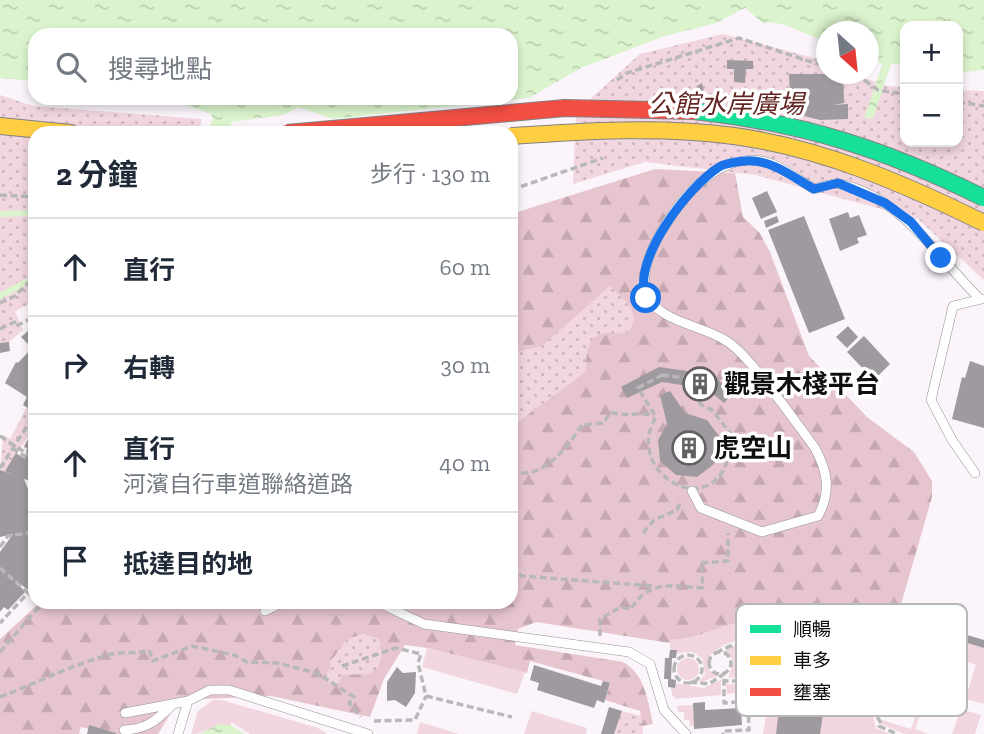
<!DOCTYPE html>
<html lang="zh-TW">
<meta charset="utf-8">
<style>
body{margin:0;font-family:"Zilla Slab","Noto Sans TC",serif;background:#f6f6f7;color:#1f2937}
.controls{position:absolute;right:21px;top:21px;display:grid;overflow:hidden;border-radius:14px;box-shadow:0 4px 10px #0003}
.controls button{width:63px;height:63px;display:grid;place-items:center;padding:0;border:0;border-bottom:2px solid #e0e1e3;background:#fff;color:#1f2937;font:35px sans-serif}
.compass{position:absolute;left:816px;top:21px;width:63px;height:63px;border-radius:50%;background:#fff;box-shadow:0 4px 10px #0003;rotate:153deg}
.stop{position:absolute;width:21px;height:21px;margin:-16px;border:5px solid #1a73e8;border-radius:50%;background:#fff}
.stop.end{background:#1a73e8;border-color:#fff;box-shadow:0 2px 7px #0008}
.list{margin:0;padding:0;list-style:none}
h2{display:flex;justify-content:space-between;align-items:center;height:91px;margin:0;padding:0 28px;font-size:30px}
h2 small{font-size:23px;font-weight:400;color:#747a83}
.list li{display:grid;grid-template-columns:46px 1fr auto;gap:21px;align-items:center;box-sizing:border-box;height:98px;padding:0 28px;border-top:2px solid #e0e1e3}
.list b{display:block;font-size:26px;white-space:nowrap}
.list p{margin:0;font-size:23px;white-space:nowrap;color:#747a83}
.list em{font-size:23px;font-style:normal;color:#747a83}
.icon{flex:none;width:38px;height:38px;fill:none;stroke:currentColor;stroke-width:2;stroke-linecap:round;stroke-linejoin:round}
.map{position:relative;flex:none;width:984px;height:734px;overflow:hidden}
.search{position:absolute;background:#fff;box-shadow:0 4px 10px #0003;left:28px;top:28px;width:490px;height:77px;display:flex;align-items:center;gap:18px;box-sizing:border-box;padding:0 24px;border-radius:21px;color:#747a83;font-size:26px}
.panel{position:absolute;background:#fff;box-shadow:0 4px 10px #0003;left:28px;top:126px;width:490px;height:483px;border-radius:21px}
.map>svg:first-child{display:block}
</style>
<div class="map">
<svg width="984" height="734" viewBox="0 0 984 734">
<defs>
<pattern id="forest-firs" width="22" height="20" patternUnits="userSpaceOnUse" patternTransform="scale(1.75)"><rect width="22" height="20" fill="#e7c5ce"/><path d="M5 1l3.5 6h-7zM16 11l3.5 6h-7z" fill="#c5a8b0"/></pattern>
<pattern id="park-dots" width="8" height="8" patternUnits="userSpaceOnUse" patternTransform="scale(1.75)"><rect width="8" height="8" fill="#f1d6df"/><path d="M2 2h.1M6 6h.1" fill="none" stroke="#cdb6be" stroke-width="1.8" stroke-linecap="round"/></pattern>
<pattern id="water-ripples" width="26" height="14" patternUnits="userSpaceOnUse" patternTransform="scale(1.75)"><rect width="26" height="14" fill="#dcf4ce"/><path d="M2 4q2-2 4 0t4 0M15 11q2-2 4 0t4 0" fill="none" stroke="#bcd0b0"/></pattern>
</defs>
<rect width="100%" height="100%" fill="#fbf5fb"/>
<path fill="url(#forest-firs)" d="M 655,169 L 735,173 L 743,217 L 759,232 L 770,252 L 809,356 L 867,417 L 914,452 L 932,481 L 932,497 L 887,653 L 755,620 C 725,622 700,640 670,640 L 670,643 L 536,622 L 518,629 L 515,645 L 623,662 C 645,674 648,701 653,724 L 642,726 L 640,711 L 605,700 L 610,684 L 603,681 L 530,661 L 527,673 L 427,648 L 405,645 L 384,679 L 370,717 L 271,696 L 179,700 L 158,734 L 109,734 L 81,727 L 79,734 L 0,734 L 0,639 L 40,602 L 511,602 L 511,214 Z"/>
<path fill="url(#park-dots)" d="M 723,34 L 818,59 L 826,63 L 827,74 L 854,74 L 887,86 L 905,87 L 905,142 L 958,142 L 958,90 L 984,91 L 984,280 L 918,219 L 756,175 L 645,162 L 573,184 L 576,112 L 640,54 Z
M 0,95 L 33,106 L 202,119 L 198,133 L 35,133 L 35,301 L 15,311 L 23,330 L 9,342 L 0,343 Z
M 610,286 C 625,301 642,310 629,331 C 619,335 615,333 606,333 C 586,334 586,357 586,371 C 562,392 534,407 511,429 L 511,353 L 542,346 Z
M 27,407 L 35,412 L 35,425 L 6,471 L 12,474 L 0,472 L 3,435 L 10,439 Z
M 363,634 L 379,638 C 383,653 385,665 369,674 L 343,675 L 335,687 L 323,678 L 331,667 L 330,662 L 347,639 Z
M 622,711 L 641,716 L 643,734 L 614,734 Z"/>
<path fill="#f1d6df" d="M 755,620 L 887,653 L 872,703 L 850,700 L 859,682 L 859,660 L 835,655 L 823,658 L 809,645 L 796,645 L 780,653 C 759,632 732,636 710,655 L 709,670 L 718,676 L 698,683 L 705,674 L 702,658 L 692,652 L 677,653 L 677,650 L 670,650 L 670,640 C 700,640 725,622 755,620 Z
M 921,629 L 984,648 L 984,704 L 965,699 L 976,665 L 943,653 L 915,729 L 928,734 L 904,734 L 881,724 L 882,720 L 911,729 L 936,655 L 915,647 Z
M 754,643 L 772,651 L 778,659 C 760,663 747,678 728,678 L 734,661 L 724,651 L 735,645 Z
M 427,648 L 525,672 L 517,694 L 422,667 Z
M677 669a11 11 0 1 1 22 0a11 11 0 1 1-22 0Z
M 781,664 L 786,681 L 796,688 L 814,685 L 829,694 L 848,689 L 841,707 L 873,716 L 876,728 L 891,734 L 820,734 L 822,714 L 780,709 L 776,734 L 763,734 L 770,694 L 760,690 L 727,694 L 726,684 L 741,684 L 756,672 Z
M 721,680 L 721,695 L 676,699 L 672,695 L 671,688 L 675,688 L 675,683 L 704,688 Z
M 213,700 L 222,700 L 318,728 L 327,734 L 250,734 L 231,722 L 231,725 C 215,724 205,734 191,734 L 198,711 Z
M 693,705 L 694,726 L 690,726 L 689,720 L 684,720 L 684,712 L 678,712 L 677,706 Z
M 961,709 L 981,715 L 975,734 L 952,734 Z
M 532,711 L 587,728 L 586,734 L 524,734 Z
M 420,722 L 459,734 L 417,734 Z"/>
<path fill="url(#water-ripples)" d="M 0,0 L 984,0 L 984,70 L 958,73 L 958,26 L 905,26 L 905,64 L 891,64 L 873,119 L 864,118 L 882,65 L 869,51 L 869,32 L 827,32 L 826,41 C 806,36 782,19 763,23 L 745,8 L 716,23 L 665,36 L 581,68 L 529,98 L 333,119 L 298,107 L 284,115 L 232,122 L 228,133 L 207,133 L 213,119 L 211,114 L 174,101 L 150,98 L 511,98 L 511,35 L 35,35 L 35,81 L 0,78 Z
M 220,724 L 231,725 L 245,734 L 199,734 Z"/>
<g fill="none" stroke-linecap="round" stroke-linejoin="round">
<path stroke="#dcf4ce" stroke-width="6" d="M 0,214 L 35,213
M 0,296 L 26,282"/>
</g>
<path fill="#9e9a9f" d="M 727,60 L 753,61 L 753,69 L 746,69 L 745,83 L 734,82 L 734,69 L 727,69 Z
M 789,74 L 843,74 L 844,103 L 833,105 L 848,104 L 848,119 L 820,120 L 800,115 L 794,105 L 790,105 Z
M 702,83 L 705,97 L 700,99 L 696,87 Z
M 767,191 L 777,212 L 761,219 L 752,198 Z
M 848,212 L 850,218 L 859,215 L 867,235 L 857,238 L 859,243 L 840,251 L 829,219 Z
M 777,216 L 779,222 L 766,228 L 764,221 Z
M 804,216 L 845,319 L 809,333 L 768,230 Z
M 848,326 L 858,337 L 847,348 L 836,337 Z
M 29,330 L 32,333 L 35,331 L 35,412 L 23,405 L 27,397 L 5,383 L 16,362 L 18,363 L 32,348 L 21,337 Z
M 864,336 L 890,364 L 874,380 L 847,352 Z
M 9,342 L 10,351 L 0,353 L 0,343 Z
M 970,361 L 984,366 L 984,428 L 952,419 L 962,377 L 965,378 Z
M 659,367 L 714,375 L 732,394 L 724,403 L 707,389 L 662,382 L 627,398 L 621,387 Z
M 670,391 L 685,413 L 707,420 L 719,436 L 720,446 L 714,464 L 697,477 L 676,475 L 660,461 L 658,440 L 667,424 L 660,395 Z
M 35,425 L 35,489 L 29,487 L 31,481 L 24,479 L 28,489 L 35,492 L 35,527 L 29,530 L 33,533 L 35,531 L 35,595 L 15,580 L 25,592 L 8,610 L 4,607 L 0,612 L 0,552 L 13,534 L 0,537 L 0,470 L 12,474 L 5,471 L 16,453 L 25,459 L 27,448 L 24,447 Z
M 924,622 L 984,640 L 984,648 L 921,629 Z
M 670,650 L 677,650 L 676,658 L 669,658 Z
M 665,658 L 672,658 L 671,679 L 676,680 L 675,688 L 668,687 L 668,679 L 664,679 Z
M 534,665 L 601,686 L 603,681 L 610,683 L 604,703 L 597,700 L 594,708 L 537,690 L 539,683 L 530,680 Z
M 397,667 L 403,673 L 416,672 L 415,693 L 406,707 L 395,700 L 387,701 L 387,682 Z
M 705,702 L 705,710 L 741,708 L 742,725 L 694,729 L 693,703 Z
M 609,707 L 622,711 L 614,734 L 601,734 Z
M 779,709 L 823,714 L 820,734 L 776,734 Z
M 89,725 L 116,733 L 116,734 L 87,734 Z"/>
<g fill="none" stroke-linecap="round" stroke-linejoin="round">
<defs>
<path id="lane" d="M 975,473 L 952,440 L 931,400 L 953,306 L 982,299
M 692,491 L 701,508 L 762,532 L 818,516 C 831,492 828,472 815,448 C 795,422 752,358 728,342 C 700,323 657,324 643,289 C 645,279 645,267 649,257 C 666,213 717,143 772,164 C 786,170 801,181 814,189 C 822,187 833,182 840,184 C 902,197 938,258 980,299
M 377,602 L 424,624 L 629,652 L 650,664 L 664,710 L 686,734
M 265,611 L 284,602
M 125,713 L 188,701
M 124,730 C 146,729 155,722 171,706
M 178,734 L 188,701 L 210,690 L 229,690 L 368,734"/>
<path id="slow" d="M 0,126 L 71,133"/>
</defs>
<use href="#lane" stroke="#959395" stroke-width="10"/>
<use href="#slow" stroke="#838083" stroke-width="18"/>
<path stroke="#b9b8b9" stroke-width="3.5" stroke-dasharray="7 3.5" stroke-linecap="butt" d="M 856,74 L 878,90 L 905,94
M 617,80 L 627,73 L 739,38 L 827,67
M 958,102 L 984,106
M 511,190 L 603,158
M 0,195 L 35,197
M 0,303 L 15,296 L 35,276
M 0,329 L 17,321 L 18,325 L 32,318 L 35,323
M 30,331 L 35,326
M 662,375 L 703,380 L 700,404 L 712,410 L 731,434 C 730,533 619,478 656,417 L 638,388 Z
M 0,436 L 35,459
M 12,448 L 26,457
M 0,468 L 35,414
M 511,471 C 541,482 567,448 582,425 L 603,423 L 611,412 C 626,418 638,411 654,416
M 643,533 L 654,520 L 677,510 L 681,500
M 0,547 L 8,536 L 27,533 L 35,528
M 0,568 L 28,593 L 0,623
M 511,568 L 522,576 L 653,586
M 28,593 L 35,599
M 600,636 L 600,619 L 621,607 L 631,609 C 649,579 672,586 703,588 L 701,563 L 728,561 L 728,533
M783 666a19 19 0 1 1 38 0a19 19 0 1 1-38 0Z
M 0,652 L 36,610 L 47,602
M709 663a11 11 0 1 1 22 0a11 11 0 1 1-22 0Z
M 716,653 C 742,638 764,637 784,661 L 754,670 L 739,681 L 724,681
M674 669a14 14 0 1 1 28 0a14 14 0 1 1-28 0Z
M 342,666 L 396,648 L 421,654 L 418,663 L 426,696 L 512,717
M 820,673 L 837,677 L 846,661 L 856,663 L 856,681 L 845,706 L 876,715 L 881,723 L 879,726 L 897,734
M 690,682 L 709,684 L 724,674 L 724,703 L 748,701 L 749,730 L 723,731 L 723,734
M 0,697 C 37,683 73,664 112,654 C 124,651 134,655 149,650 L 153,661 L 192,646 L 202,648 L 234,655 L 247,662 L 277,663 L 317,673 L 354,697 L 349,703 L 361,717
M 374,721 L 415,720 L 426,696"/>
<use href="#lane" stroke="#fefefe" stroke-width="9"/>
<use href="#slow" stroke="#ffcf43" stroke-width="16"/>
<defs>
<path id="fast-bridge" d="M 694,111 C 804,123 885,149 984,198"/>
<path id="slow-bridge" d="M 511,136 C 585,131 661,126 734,136 C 822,148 905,184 984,223"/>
<path id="jam-bridge" d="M 287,133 L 565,108 L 694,111"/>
</defs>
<use href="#fast-bridge" stroke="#838083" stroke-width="18" stroke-linecap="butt"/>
<use href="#slow-bridge" stroke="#838083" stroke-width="18" stroke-linecap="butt"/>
<use href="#jam-bridge" stroke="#838083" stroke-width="18" stroke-linecap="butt"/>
<use href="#fast-bridge" stroke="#16e098" stroke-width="16"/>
<use href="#slow-bridge" stroke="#ffcf43" stroke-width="16"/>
<use href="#jam-bridge" stroke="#f24e42" stroke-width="16"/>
</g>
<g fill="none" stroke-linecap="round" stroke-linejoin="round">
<path stroke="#1a73e8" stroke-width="9" d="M 646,298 C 631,260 688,187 719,167 C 725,163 737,162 745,161 C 771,159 793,177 814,189 L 838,183 L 885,203 L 911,222 L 941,258"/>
</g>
<defs>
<symbol id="building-ring" viewBox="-11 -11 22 22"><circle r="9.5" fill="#fff" stroke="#626062" stroke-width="1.5"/><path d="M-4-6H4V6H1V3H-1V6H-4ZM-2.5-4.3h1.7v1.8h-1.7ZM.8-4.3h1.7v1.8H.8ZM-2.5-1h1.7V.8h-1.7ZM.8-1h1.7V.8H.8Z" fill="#626062"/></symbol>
</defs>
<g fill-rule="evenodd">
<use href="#building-ring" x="681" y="365" width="38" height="38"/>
<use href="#building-ring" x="670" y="429" width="38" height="38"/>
</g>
<g text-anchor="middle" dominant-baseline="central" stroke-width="7" stroke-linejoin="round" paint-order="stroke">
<g font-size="26" font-style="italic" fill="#642522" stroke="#fff">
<text x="726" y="104">公館水岸廣場</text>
</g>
<g font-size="26" font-weight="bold" fill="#0f0f0f" stroke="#fff" text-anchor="start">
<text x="724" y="384">觀景木棧平台</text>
<text x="714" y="448">虎空山</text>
</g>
</g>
<rect x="736" y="604" width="231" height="112" rx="10" fill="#fff" stroke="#b7b7b7" stroke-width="2"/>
<rect x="750" y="625" width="31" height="8" fill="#16e098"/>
<rect x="750" y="656" width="31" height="9" fill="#ffcf43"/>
<rect x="750" y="688" width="31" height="8" fill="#f24e42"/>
<g font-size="19" fill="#0f0f0f">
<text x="793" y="636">順暢</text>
<text x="793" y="667">車多</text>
<text x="793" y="699">壅塞</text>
</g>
</svg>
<div class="controls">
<button>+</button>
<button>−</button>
</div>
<svg class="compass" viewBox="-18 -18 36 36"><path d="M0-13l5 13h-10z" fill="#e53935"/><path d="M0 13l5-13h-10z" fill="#747a83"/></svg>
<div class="stop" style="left:646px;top:298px"></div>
<div class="stop end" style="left:941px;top:258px"></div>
<div class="search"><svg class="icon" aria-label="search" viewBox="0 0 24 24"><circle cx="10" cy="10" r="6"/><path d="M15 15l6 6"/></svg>搜尋地點</div>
<section class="panel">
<h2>2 分鐘<small>步行 · 130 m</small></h2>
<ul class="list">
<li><svg class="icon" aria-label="ahead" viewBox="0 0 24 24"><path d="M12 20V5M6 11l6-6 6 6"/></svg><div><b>直行</b></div><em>60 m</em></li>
<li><svg class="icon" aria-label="right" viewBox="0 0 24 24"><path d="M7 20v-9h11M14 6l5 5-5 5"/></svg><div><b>右轉</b></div><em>30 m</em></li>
<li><svg class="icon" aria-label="ahead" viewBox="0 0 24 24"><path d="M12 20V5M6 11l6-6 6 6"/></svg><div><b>直行</b><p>河濱自行車道聯絡道路</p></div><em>40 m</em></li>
<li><svg class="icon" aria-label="arrive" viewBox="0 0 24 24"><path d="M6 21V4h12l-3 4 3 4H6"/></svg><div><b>抵達目的地</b></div></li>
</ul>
</section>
</div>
